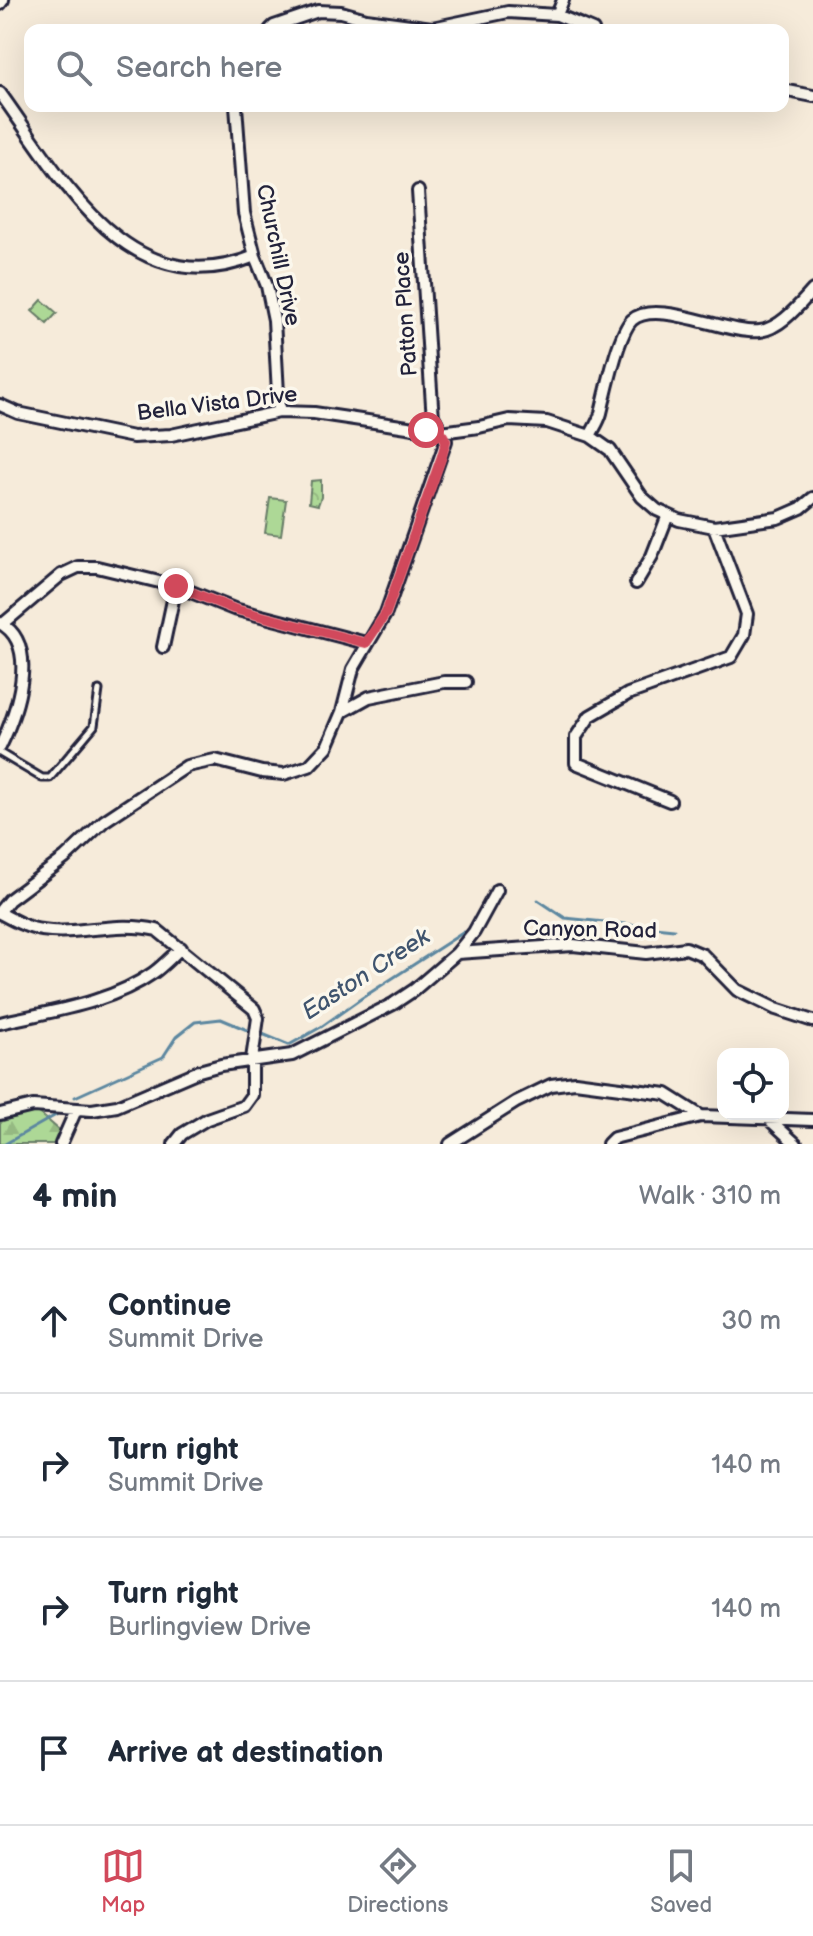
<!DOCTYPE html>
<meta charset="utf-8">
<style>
body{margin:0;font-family:"Balsamiq Sans",sans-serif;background:#f2f2f3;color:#1f2937}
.controls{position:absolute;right:24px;bottom:24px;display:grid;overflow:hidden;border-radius:16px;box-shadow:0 8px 32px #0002}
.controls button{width:72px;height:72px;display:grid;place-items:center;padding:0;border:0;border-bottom:2px solid #e0e1e3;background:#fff;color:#1f2937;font:40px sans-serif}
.stop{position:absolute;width:24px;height:24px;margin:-18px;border:6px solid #d1495b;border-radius:50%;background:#fff}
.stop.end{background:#d1495b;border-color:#fff;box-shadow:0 2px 8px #0008}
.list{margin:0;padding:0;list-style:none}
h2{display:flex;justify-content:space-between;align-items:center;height:104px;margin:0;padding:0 32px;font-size:34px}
h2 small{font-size:26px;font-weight:400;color:#747a83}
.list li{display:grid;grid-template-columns:52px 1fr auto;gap:24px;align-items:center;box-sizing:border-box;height:144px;padding:0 32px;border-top:2px solid #e0e1e3}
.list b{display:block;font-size:30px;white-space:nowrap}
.list p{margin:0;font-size:26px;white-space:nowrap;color:#747a83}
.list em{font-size:26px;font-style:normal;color:#747a83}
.icon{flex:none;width:44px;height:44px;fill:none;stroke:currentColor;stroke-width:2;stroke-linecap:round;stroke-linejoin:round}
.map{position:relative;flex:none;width:813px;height:1144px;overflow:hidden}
.search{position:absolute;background:#fff;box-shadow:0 8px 32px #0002;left:24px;right:24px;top:24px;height:88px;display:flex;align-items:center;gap:20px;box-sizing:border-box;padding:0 28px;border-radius:16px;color:#747a83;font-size:30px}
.sheet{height:680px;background:#fff}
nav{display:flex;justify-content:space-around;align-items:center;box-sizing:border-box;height:112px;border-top:2px solid #e0e1e3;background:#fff;font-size:22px;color:#747a83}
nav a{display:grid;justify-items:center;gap:4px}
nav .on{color:#d1495b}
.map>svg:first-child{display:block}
</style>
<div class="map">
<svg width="813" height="1144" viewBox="0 0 813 1144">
<defs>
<pattern id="forest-firs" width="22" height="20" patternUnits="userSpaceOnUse" patternTransform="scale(2)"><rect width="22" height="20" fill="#add896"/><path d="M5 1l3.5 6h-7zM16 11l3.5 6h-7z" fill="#95b982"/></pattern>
<pattern id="park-crowns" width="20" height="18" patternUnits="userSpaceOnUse" patternTransform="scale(2)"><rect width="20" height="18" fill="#add896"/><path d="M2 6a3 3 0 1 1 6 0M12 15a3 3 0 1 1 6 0" fill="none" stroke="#95b982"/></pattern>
</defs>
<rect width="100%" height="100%" fill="#f6ebda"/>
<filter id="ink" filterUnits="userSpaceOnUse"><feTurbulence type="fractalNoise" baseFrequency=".0125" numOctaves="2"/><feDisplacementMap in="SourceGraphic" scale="16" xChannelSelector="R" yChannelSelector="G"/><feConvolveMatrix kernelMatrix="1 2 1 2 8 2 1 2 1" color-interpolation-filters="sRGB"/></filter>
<g filter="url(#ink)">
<path fill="url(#forest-firs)" stroke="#687d68" stroke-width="2" d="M 36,1110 L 65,1135 L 55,1144 L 0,1144 L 0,1122 Z"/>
<path fill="url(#park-crowns)" stroke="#687d68" stroke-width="2" d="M 321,480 L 321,497 L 318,505 L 309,503 L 311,481 Z"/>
<path fill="#add896" stroke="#687d68" stroke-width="2" d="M 42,300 L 57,313 L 47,324 L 32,311 Z
M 270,498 L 286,500 L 281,535 L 265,533 Z"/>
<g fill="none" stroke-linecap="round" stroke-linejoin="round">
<path stroke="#5c87a0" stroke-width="3" d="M 538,900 L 565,918 L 674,929
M 260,1033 L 289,1045 L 321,1027 L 362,998 L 464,932
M 75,1097 L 163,1057 L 176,1037 L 195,1022 L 221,1019 L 252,1032
M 5,1144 L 56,1115"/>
<defs>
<path id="service" d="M 0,753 L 42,778 L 50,778 L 94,726 L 99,690"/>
<path id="minor" d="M 0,4 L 3,0
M 557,15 L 563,0
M 270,30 L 274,26 L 318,11 L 341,12 L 366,19 L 432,28 L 508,12 L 557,15 L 593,30
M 783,90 L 813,96
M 0,93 C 61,177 129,308 255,256
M 236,106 L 244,213 L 255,256 L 267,286 L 274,320 L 279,412
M 0,405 L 18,413 L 133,437 L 171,435 L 279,412 L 314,413 L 441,432 L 479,427 L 509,420 L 547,422 L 590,436 L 610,450 L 642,497 L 657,510 L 679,520 L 714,527 L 778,518 L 801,508 L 813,498
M 590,436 C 594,428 599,421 601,413 C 606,393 618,333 632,320 C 657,298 728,335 760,331 C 781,328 799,305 813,290
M 636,583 L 652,556 L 668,515
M 0,623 C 41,645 16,714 0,747
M 3,624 L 61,575 L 78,567 L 97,567 L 176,586 L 234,609 L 366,643
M 163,647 L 176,586
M 342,712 L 369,697 L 444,682 L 466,682
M 670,801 L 576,763 L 576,737 L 590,716 L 628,694 L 731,657 L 744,635 L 747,614 L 714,527
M 0,911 L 9,900 L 65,858 L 104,821 L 187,766 L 215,760 L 262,772 L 284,774 L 309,766 L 327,747 L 342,712 L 353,669 L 386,613 L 446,441 L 433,416 L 432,405 L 418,191
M 0,913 C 13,920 27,928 42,930 C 80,936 115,920 157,930 L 254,1009 L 258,1018 L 252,1059 L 252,1095 L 244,1106 L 207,1119 L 182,1134 L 174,1144
M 457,953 L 474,932 L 497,890
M 0,1023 C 51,1011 109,1004 153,973 C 163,966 172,956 181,948
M 0,1114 L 33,1106 L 92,1110 L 117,1106 L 199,1071 L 221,1065 L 292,1055 L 393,1004 L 414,990 L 457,953 L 573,945 L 646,953 L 686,948 L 703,955 L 737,990 L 776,1009 L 813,1021
M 771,1121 L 796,1144
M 61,1144 L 76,1110
M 450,1144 L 516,1102 L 551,1085 L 575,1082 L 666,1094 L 701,1116
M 608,1144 L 614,1138 L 701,1116 L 813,1120"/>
</defs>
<use href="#service" stroke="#22223b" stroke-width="11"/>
<use href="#minor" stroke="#22223b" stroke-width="16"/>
<use href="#service" stroke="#fbf7ec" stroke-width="5"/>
<use href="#minor" stroke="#fbf7ec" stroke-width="10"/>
</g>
</g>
<g fill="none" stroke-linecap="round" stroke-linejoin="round" filter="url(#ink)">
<path stroke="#d1495b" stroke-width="10" d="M 176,586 L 234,609 L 366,643 L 386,613 L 442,456 L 446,441 L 441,432 L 426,430"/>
</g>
<g text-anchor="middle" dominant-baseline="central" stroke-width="7" stroke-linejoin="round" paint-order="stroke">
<g font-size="22" fill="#22223b" stroke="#fbf7ec">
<text transform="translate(278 255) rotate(78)">Churchill Drive</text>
<text transform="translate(406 314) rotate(-94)">Patton Place</text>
<text transform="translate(217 404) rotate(-7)">Bella Vista Drive</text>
<text transform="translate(590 930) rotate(1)">Canyon Road</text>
</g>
<g font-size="24" font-style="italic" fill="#3f546e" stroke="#fbf7ec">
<text transform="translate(366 974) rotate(-33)">Easton Creek</text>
</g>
</g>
</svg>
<div class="controls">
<button><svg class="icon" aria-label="locate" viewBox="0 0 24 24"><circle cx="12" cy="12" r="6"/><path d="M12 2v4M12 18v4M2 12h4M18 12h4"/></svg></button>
</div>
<div class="stop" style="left:426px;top:430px"></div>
<div class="stop end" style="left:176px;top:586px"></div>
<div class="search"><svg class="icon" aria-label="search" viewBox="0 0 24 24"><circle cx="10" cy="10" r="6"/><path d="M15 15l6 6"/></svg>Search here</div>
</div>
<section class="sheet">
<h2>4 min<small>Walk · 310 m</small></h2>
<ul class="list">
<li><svg class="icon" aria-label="ahead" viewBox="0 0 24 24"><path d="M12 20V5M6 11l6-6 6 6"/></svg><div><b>Continue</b><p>Summit Drive</p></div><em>30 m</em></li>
<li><svg class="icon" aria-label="right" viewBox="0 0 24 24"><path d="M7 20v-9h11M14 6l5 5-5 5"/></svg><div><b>Turn right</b><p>Summit Drive</p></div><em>140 m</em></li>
<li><svg class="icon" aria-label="right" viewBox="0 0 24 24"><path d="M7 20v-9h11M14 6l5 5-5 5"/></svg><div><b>Turn right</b><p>Burlingview Drive</p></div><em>140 m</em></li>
<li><svg class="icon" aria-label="arrive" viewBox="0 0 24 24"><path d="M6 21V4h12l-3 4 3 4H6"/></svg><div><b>Arrive at destination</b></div></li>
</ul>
</section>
<nav>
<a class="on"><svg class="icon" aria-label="map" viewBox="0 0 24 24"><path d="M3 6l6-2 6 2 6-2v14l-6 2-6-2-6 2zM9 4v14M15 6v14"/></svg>Map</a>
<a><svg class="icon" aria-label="directions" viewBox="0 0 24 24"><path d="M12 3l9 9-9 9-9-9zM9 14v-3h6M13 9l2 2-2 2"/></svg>Directions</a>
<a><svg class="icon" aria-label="saved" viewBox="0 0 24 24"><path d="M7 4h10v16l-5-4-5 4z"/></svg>Saved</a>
</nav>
